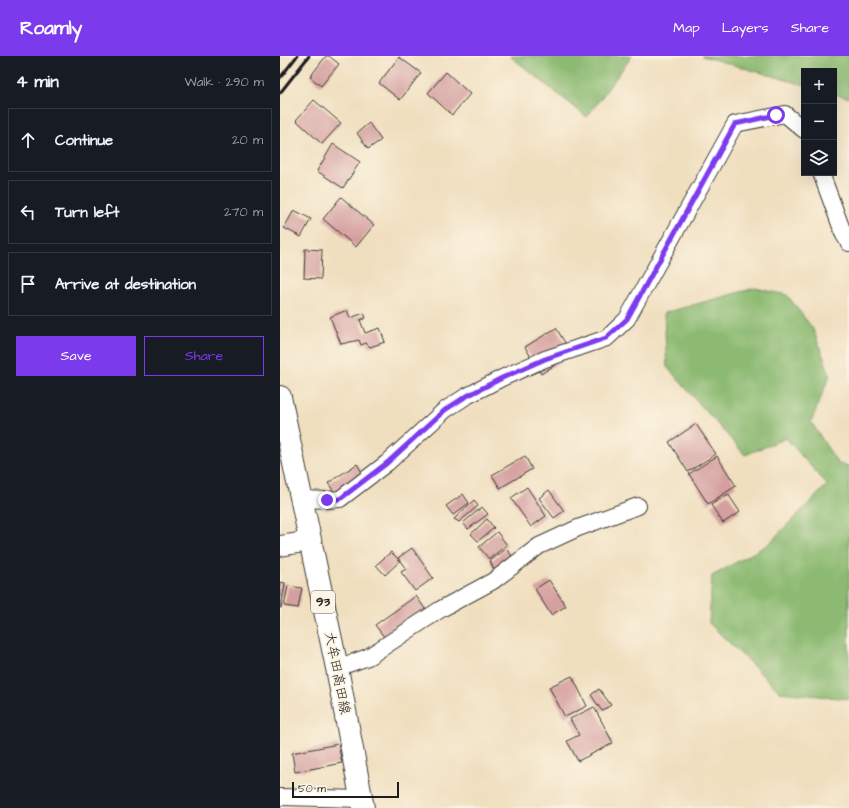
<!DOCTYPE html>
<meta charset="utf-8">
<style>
body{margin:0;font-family:"Architects Daughter","Klee One",sans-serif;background:#242831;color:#f1f3f6}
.controls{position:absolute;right:12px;top:12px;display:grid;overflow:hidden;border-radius:0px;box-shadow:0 4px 16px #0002}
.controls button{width:36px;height:36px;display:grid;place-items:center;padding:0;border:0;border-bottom:1px solid #363941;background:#171b24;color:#f1f3f6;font:20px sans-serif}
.scale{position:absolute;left:12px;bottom:10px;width:107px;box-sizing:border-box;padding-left:4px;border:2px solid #1c1c1c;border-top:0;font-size:11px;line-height:14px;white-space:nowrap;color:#1c1c1c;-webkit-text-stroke:3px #fcf5e5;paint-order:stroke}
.stop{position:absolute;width:12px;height:12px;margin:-9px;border:3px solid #7c3aed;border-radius:50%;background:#fff}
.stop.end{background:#7c3aed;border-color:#fff;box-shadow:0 1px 4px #0008}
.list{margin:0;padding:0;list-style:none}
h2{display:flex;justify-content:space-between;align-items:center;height:52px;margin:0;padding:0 16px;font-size:17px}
h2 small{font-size:13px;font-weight:400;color:#9ea1a6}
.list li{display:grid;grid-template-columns:26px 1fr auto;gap:12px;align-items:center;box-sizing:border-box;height:64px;margin:0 8px 8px;padding:0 8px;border:1px solid #363941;border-radius:0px}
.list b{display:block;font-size:15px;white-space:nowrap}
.list em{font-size:13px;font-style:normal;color:#9ea1a6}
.actions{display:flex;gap:8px;padding:12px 16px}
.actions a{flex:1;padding:9px 0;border:1px solid #7c3aed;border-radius:0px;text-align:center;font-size:14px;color:#7c3aed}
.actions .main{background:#7c3aed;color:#fff}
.icon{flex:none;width:22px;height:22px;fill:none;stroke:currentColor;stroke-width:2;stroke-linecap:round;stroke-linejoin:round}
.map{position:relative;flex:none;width:569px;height:752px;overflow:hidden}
header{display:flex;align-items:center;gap:24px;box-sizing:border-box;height:56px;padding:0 20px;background:#7c3aed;color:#fff}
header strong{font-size:19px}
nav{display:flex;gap:22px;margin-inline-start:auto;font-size:14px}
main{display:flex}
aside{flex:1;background:#171b24}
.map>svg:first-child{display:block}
</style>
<header>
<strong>Roamly</strong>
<nav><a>Map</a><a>Layers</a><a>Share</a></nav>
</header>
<main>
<aside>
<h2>4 min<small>Walk · 290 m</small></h2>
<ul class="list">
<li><svg class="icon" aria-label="ahead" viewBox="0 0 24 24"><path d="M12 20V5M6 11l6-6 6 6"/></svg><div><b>Continue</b></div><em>20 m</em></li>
<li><svg class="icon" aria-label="left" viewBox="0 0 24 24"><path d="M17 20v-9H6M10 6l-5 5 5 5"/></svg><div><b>Turn left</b></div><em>270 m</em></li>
<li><svg class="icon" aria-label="arrive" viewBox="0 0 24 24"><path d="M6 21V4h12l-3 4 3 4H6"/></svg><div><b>Arrive at destination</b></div></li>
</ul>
<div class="actions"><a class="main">Save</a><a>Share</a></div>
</aside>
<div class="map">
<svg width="569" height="752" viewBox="0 0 569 752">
<rect width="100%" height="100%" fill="#fcf5e5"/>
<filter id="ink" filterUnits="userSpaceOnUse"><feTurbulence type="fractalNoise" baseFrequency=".025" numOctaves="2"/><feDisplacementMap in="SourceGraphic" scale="8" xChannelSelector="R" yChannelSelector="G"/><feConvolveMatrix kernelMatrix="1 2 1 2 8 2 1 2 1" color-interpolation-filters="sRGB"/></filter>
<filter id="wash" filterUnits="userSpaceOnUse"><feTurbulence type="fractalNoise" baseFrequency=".012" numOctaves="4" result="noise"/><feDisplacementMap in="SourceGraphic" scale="16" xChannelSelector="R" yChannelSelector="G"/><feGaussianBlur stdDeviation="0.9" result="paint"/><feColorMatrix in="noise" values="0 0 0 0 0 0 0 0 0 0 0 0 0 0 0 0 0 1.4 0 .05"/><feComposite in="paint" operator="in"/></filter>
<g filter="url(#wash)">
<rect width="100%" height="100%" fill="#f0dfbf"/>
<path fill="#8cba72" stroke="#546b47" d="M 230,0 L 352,0 L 307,61 Z
M 422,0 L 569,0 L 569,42 L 554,38 L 554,15 L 524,15 L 524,29 Z
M 475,232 L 507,239 L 533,273 L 550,319 L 531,366 L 558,408 L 569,410 L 569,643 L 500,636 L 429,567 L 432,520 L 487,489 L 547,429 L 506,382 L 465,399 L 387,311 L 384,257 Z"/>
<g id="blocks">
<path fill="#d49f9e" d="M 46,0 L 49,0 L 59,8 L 41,30 L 30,21 Z
M 119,1 L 141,17 L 120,44 L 99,27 Z
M 166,16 L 190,38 L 172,59 L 148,37 Z
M 34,44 L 61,67 L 42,88 L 16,64 Z
M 89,67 L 101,84 L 88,93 L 77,77 Z
M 53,88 L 80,106 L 63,132 L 37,115 Z
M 61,141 L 94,169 L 76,191 L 43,163 Z
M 14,154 L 31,163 L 21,181 L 4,172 Z
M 25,193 L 42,194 L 41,223 L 24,222 Z
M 67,254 L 70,262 L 84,257 L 86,262 L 80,264 L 85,277 L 100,272 L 105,286 L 90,291 L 86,287 L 81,289 L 79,284 L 61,288 L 50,261 Z
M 276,272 L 292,298 L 261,318 L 245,291 Z
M 416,368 L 436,398 L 408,416 L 389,386 Z
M 245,400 L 252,413 L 220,432 L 212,419 Z
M 437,400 L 456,430 L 428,448 L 409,418 Z
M 77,408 L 85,421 L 57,440 L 48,427 Z
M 247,431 L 266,460 L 251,471 L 231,442 Z
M 269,434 L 284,455 L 274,462 L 259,442 Z
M 183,438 L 189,447 L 173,459 L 166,450 Z
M 448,438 L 460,456 L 443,467 L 431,449 Z
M 194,444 L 198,450 L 179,466 L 174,463 Z
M 202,451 L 208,458 L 188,473 L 183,467 Z
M 207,463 L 214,472 L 198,485 L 191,478 Z
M 217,476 L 227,489 L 209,503 L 199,491 Z
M 132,492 L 153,522 L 135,535 L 121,516 L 126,513 L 118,502 Z
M 226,493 L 232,500 L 214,514 L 210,505 Z
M 111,496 L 120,505 L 105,519 L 96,509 Z
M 269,524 L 286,550 L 271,559 L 255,533 Z
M 0,526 L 5,527 L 1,552 L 0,552 Z
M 8,530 L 22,532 L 18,552 L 4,550 Z
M 136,540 L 148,557 L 108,586 L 95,569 Z
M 292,620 L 307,650 L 285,661 L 269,631 Z
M 319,633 L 331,649 L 322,655 L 311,639 Z
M 314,651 L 333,687 L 298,705 L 287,685 L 299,679 L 290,663 Z
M 58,688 L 62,707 L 15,716 L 12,697 Z"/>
</g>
</g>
<g filter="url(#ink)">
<use href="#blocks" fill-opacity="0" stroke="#3c3934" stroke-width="1"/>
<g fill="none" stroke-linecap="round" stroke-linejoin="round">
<defs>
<path id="minor" d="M 541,117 L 564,179 L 569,187
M 22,443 L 47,444 L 60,443 L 107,407 L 165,354 L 185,341 L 222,322 L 265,303 L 327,282 L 347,263 L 455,68 L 505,58 L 524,74
M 57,612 L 88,601 L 161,553 L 213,525 L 259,490 L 298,472 L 358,450
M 0,741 L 82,743"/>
<path id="tertiary" d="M 0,490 L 30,485"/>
<path id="primary" d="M 0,341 L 57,612 L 83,752"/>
</defs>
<use href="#minor" stroke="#3c3934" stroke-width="18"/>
<use href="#tertiary" stroke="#3c3934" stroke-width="22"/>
<use href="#primary" stroke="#3c3934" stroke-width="24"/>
<use href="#minor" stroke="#fff" stroke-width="16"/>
<use href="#tertiary" stroke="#fff" stroke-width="20"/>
<use href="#primary" stroke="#fff" stroke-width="22"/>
<path stroke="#1c1c1c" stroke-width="3" d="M 0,22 L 17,0
M 0,37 L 29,0"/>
</g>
</g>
<g fill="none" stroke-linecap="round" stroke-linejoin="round" filter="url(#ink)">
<path stroke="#7c3aed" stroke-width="5" d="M 47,444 L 60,443 L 107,407 L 165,354 L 185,341 L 222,322 L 265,303 L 326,282 L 347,263 L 455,68 L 496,59"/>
</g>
<g text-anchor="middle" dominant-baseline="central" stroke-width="4" stroke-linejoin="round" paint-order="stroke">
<rect fill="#fcf5e5" stroke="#5f5d58" stroke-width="1" x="31" y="535" width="24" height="22" rx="3"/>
<g font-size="13" font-weight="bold" fill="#1c1c1c">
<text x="43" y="546">93</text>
</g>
<g font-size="14" fill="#1c1c1c" stroke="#fcf5e5">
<text transform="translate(57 617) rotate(79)">大牟田高田線</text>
</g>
</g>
</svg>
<div class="controls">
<button>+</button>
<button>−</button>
<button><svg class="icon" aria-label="layers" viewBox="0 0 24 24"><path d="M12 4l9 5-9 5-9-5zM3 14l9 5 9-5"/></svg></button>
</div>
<div class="scale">50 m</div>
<div class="stop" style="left:496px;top:59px"></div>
<div class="stop end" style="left:47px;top:444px"></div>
</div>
</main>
